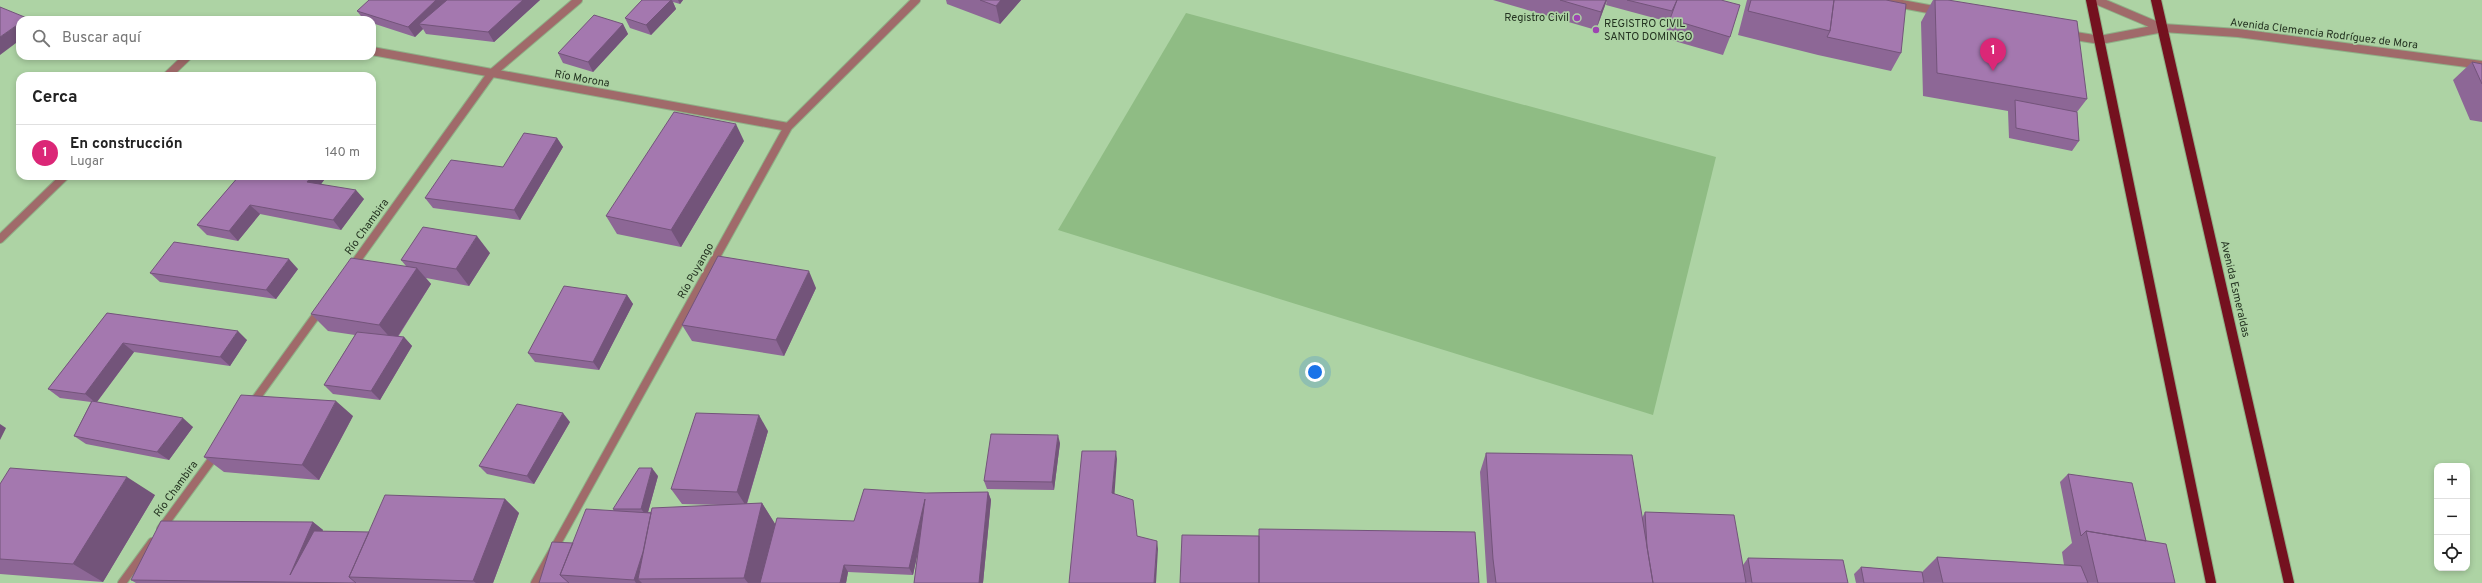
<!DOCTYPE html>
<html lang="es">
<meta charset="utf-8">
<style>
body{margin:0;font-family:Overpass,sans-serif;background:#f2f2f2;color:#222}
.controls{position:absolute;right:12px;bottom:12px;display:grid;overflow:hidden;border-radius:8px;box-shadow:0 2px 6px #0003}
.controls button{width:36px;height:36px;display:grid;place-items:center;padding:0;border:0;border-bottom:1px solid #e0e0e0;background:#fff;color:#222;font:20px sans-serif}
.you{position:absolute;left:1315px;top:372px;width:14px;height:14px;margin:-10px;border:3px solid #fff;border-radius:50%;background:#1a73e8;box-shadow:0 0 0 6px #1a73e833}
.badge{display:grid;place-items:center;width:26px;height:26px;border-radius:50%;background:#db2777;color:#fff;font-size:13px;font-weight:700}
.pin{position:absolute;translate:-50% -33px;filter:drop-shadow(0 1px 2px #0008)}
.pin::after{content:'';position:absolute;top:21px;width:14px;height:12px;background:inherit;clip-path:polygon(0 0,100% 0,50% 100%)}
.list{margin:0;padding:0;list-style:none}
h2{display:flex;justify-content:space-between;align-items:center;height:52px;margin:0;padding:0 16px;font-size:17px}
h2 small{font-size:13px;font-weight:400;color:#767676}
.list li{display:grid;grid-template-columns:26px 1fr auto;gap:12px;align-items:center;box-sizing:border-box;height:56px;padding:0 16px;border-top:1px solid #e0e0e0}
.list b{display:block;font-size:15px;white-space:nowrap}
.list p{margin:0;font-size:13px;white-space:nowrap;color:#767676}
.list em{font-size:13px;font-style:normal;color:#767676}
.icon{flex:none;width:22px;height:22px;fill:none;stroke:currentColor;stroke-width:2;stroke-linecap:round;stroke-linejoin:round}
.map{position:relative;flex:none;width:2482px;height:583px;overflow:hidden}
.search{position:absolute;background:#fff;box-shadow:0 2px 6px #0003;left:16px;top:16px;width:360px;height:44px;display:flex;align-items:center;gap:10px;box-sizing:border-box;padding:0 14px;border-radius:12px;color:#767676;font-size:15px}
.panel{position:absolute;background:#fff;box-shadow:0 2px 6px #0003;left:16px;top:72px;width:360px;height:108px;border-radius:12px}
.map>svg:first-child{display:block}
</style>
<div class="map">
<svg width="2482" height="583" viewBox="0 0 2482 583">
<rect width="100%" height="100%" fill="#add3a4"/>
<path fill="#8fbc84" d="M 1186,13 L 1716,157 L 1653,415 L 1058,230 Z"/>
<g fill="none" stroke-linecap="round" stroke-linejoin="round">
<defs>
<path id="minor" d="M 372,51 L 788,127
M 167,76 L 188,56
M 0,239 L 65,176
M 352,267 L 491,74 L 578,0
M 252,404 L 320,310
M 161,529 L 216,454
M 122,583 L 152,542
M 535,583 L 788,127 L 916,0"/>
<path id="tertiary" d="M 1881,0 L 1939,11
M 2096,0 L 2162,28
M 2069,35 L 2100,40 L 2163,28 L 2238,33 L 2482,65"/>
<path id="primary" d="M 2091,0 L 2211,583
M 2156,0 L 2289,583"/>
</defs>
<use href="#minor" stroke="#8fb087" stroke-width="10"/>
<use href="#tertiary" stroke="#8fb087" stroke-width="10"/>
<use href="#primary" stroke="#8fb087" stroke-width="12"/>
<use href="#minor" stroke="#a06a6a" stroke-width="8"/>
<use href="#tertiary" stroke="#a06a6a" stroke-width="8"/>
<use href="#primary" stroke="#74111f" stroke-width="10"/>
</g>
<path fill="#8d6796" d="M 540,0 L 494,42 L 426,34 L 423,29 L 415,37 L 372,23 L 372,20 L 364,20 L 357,11 Z
M 642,0 L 683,0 L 680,4 L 673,2 L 676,9 L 651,35 L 630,28 L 625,18 Z
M 946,0 L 1021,0 L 1000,24 L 947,4 Z
M 1493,0 L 1607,0 L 1596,30 Z
M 1607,0 L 1721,0 L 1730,37 L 1723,55 L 1664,38 L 1671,16 L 1669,22 L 1606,5 Z
M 1747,0 L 1886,0 L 1901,53 L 1891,71 L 1818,55 L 1738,35 Z
M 1933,0 L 1948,0 L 2087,99 L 2077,112 L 2079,141 L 2072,151 L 2009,138 L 2008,111 L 1923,96 L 1921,22 Z
M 623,24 L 628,34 L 593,72 L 563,63 L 558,53 Z
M 2472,62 L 2482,64 L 2482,122 L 2470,120 L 2453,80 Z
M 557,138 L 563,147 L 520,220 L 433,208 L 425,198 L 503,167 Z
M 744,141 L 681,247 L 617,234 L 606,216 Z
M 239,176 L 327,176 L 321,184 L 364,199 L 341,230 L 260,214 L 238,241 L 207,235 L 197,225 Z
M 490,253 L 469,286 L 426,278 L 431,284 L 398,337 L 404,337 L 412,346 L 380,400 L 333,394 L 324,385 L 355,335 L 328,331 L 311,314 L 406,266 L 401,260 Z
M 298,269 L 276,299 L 160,282 L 150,273 Z
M 816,288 L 784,356 L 692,341 L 682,325 Z
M 627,295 L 633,304 L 599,370 L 535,362 L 528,353 Z
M 107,313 L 247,340 L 230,366 L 134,352 L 97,402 L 193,427 L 169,460 L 86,444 L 74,436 L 91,402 L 60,398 L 48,389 Z
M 353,416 L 319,480 L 224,472 L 204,457 Z
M 570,422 L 534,484 L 487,474 L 479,466 Z
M 768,431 L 747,504 L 762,503 L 775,524 L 854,521 L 926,493 L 988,492 L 991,500 L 983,583 L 914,583 L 918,550 L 913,575 L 848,572 L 846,583 L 539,583 L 573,543 L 614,511 L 613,509 L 658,476 L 648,512 L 721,505 L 682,504 L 671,489 Z
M 1060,443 L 1054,490 L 987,489 L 984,481 Z
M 1486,453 L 1642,518 L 1645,512 L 1743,565 L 1748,558 L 1848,583 L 1487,583 L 1480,472 Z
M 2068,474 L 2146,541 L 2175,583 L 1856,583 L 1854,574 L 1861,567 L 1922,572 L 1937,557 L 2064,565 L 2062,552 L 2072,543 L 2060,482 Z
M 0,484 L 155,495 L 103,582 L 0,574 Z
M 505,499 L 519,513 L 493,583 L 136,583 L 131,580 L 313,522 L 323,530 L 322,531 L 369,532 Z"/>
<path fill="#73547a" d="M 436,0 L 452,0 L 419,24 L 423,29 L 415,37 L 408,27 Z
M 523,0 L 540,0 L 494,42 L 488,32 Z
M 671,0 L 672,0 L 676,9 L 651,35 L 646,25 Z
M 678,0 L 683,0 L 680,4 Z
M 1001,0 L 1021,0 L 1000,24 L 996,6 Z
M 1606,0 L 1607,0 L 1596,30 L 1601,12 Z
M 27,18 L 29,20 L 24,20 Z
M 20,23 L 20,40 L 0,55 L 0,37 Z
M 623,24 L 628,34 L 593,72 L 588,62 Z
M 736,124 L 744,141 L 681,247 L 671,230 Z
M 557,138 L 563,147 L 520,220 L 514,210 Z
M 312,176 L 327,176 L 316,191 L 307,182 Z
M 356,190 L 364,199 L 341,230 L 333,220 Z
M 250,205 L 260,214 L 238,241 L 229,231 Z
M 477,236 L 490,253 L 469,286 L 456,269 Z
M 289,259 L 298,269 L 276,299 L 266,290 Z
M 417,268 L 431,284 L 394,342 L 379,325 Z
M 809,271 L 816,288 L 784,356 L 776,340 Z
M 627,295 L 633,304 L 599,370 L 593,362 Z
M 238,331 L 247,340 L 230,366 L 220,357 Z
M 404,337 L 412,346 L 380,400 L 371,391 Z
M 123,343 L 134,352 L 96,403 L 85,394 Z
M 336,401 L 353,416 L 319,480 L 302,465 Z
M 563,413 L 570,422 L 534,484 L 527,476 Z
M 759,415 L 768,431 L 746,506 L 737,492 Z
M 183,418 L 193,427 L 169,460 L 157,452 Z
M 0,424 L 6,428 L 0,440 Z
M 1058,435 L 1060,443 L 1054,490 L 1052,482 Z
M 1116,451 L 1117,459 L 1114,501 L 1112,493 Z
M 652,468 L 658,476 L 647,516 L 641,509 Z
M 127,477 L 155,495 L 103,582 L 73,564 Z
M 988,492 L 991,500 L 983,583 L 979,583 Z
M 505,499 L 519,513 L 493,583 L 476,583 L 473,581 Z
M 925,499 L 928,507 L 913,575 L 909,568 Z
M 762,503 L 777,527 L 764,583 L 748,583 L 744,578 Z
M 656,513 L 638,579 L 642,583 L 636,583 L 634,580 Z
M 313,522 L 323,530 L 300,582 L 290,575 Z
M 1157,541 L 1158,549 L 1156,583 L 1154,583 Z
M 844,565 L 848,572 L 846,583 L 840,583 Z"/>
<path fill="#a478af" stroke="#73547a" d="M 369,0 L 436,0 L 408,27 L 357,11 Z
M 447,0 L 523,0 L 488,32 L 419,24 Z
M 642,0 L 671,0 L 646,25 L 625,18 Z
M 980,0 L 1001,0 L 996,6 Z
M 1560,0 L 1606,0 L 1601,12 Z
M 1627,0 L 1677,0 L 1672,11 Z
M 1677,0 L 1721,0 L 1740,5 L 1730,37 L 1670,19 Z
M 1751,0 L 1834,0 L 1830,31 L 1748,11 Z
M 1834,0 L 1886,0 L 1906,4 L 1901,53 L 1827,37 L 1830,31 Z
M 1935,0 L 1948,0 L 2077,21 L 2087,99 L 1937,73 Z
M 0,7 L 27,18 L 24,20 L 20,20 L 20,23 L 0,37 Z
M 594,15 L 623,24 L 588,62 L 558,53 Z
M 2472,62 L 2482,64 L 2482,84 Z
M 2015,100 L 2077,112 L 2079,141 L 2016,128 Z
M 674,112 L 736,124 L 671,230 L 606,216 Z
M 524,133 L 557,138 L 514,210 L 425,198 L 451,160 L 503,167 Z
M 239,176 L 312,176 L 307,182 L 356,190 L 333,220 L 250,205 L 229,231 L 197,225 Z
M 423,227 L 477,236 L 456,269 L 401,260 Z
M 174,242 L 289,259 L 266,290 L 150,273 Z
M 718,256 L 809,271 L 776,340 L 682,325 Z
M 351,258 L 417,268 L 379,325 L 311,314 Z
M 564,286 L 627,295 L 593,362 L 528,353 Z
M 107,313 L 238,331 L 220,357 L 123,343 L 85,394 L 48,389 Z
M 357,332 L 404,337 L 371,391 L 324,385 Z
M 241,395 L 336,401 L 302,465 L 204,457 Z
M 92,401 L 183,418 L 157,452 L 74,436 Z
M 517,404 L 563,413 L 527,476 L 479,466 Z
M 696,413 L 759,415 L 737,492 L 671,489 Z
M 991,434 L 1058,435 L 1052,482 L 984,481 Z
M 1082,451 L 1116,451 L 1112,493 L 1133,500 L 1137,536 L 1157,541 L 1154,583 L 1069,583 Z
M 1486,453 L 1632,455 L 1653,583 L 1496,583 L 1493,559 Z
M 10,468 L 127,477 L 73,564 L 0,559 L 0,484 Z
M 639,468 L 652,468 L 641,509 L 613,509 Z
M 2068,474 L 2132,483 L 2146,541 L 2086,531 L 2081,536 Z
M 864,489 L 926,493 L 988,492 L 979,583 L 914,583 L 925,499 L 909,568 L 844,565 L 840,583 L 760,583 L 777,518 L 854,521 Z
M 385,495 L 505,499 L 473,581 L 349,577 Z
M 762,503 L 744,578 L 638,579 L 652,508 Z
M 586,509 L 651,513 L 643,552 L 634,580 L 560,575 Z
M 1645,512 L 1734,515 L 1746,583 L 1653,583 L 1647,547 Z
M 161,521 L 313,522 L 290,575 L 314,531 L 369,532 L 349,577 L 356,583 L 131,580 Z
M 1259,529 L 1475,532 L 1479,583 L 1259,583 Z
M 2086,531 L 2166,544 L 2175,583 L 2098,583 Z
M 1182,535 L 1259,536 L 1259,583 L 1180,583 Z
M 552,542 L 573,543 L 560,575 L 569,583 L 539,583 Z
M 1937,557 L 2081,566 L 2088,583 L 1943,583 Z
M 1748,558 L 1843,560 L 1848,583 L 1752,583 Z
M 1861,567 L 1922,572 L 1924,583 L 1864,583 Z"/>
<g fill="#9d45b1" stroke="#add3a4" stroke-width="1.5">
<circle cx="1577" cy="18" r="4"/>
<circle cx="1596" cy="30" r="4"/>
</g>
<g text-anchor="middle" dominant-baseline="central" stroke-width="3.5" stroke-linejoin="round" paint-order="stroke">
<g font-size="11" fill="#253422" stroke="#add3a4" text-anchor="end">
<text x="1569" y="18">Registro Civil</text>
<text x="1604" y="24" text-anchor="start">REGISTRO CIVIL<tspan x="1604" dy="13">SANTO DOMINGO</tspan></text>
</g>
<g font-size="11" fill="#253422" stroke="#add3a4">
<text transform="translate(2324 34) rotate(7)">Avenida Clemencia Rodríguez de Mora</text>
<text transform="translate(582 79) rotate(10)">Río Morona</text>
<text transform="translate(367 227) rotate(-54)">Río Chambira</text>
<text transform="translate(696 271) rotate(-61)">Río Puyango</text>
<text transform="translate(2235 289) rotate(77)">Avenida Esmeraldas</text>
<text transform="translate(176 489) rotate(-54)">Río Chambira</text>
</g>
</g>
</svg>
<div class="controls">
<button>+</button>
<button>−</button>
<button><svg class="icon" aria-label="locate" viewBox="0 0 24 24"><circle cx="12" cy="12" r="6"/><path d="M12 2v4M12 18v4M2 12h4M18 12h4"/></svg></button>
</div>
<div class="you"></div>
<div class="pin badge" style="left:1993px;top:71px">1</div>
<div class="search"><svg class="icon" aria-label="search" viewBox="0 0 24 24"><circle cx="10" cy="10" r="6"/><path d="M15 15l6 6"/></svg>Buscar aquí</div>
<section class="panel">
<h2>Cerca<small></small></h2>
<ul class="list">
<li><span class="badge">1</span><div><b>En construcción</b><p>Lugar</p></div><em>140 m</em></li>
</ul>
</section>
</div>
